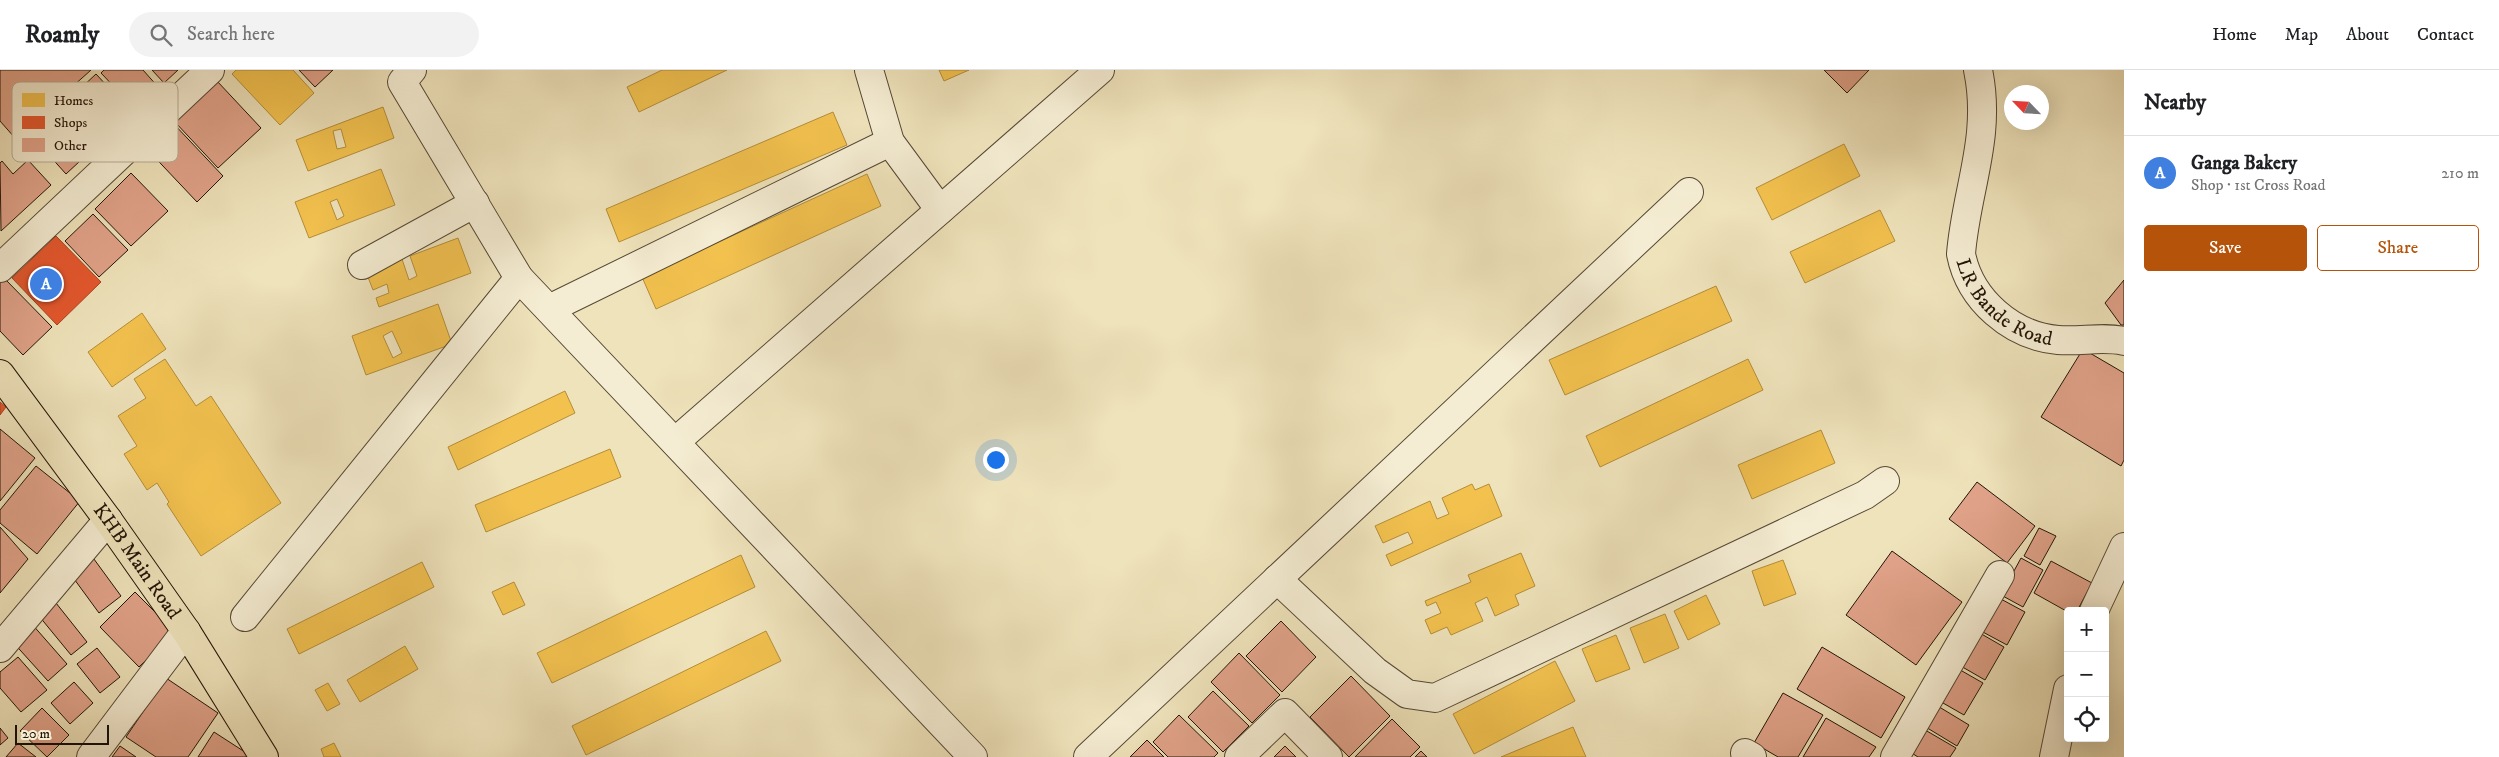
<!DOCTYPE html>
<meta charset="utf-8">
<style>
body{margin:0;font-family:"IM FELL DW Pica",serif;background:#f2f2f2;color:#202124}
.controls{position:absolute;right:15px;bottom:15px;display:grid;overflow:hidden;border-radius:5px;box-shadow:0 5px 20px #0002}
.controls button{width:45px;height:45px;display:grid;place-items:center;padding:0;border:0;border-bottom:1px solid #e0e0e0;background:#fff;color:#202124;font:25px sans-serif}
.compass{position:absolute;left:2004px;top:15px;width:45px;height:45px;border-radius:50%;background:#fff;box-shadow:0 5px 20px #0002;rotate:295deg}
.scale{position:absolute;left:15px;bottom:12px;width:94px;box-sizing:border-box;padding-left:5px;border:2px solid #221407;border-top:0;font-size:14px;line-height:18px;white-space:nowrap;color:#221407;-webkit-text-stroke:4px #f5edd3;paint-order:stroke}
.you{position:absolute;left:995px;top:389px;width:18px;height:18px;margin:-12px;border:4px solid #fff;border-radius:50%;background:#1a73e8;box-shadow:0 0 0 8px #1a73e833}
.badge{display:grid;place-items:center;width:32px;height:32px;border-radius:50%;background:#b45309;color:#fff;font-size:16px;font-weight:700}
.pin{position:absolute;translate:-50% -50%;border:2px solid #fff;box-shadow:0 1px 5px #0006}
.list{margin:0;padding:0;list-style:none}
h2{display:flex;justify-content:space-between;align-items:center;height:65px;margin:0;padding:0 20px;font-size:21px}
h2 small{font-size:16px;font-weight:400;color:#757577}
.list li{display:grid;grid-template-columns:32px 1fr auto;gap:15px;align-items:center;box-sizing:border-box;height:75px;padding:0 20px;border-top:1px solid #e0e0e0}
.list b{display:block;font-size:19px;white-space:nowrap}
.list p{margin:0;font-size:16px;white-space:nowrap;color:#757577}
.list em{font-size:16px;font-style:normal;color:#757577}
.actions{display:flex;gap:10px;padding:15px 20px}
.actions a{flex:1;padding:11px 0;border:1px solid #b45309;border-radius:5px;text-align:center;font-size:18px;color:#b45309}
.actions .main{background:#b45309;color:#fff}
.icon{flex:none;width:28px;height:28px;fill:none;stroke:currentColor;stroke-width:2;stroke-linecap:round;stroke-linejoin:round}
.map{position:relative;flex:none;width:2124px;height:687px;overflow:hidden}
header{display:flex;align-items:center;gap:30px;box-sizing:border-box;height:70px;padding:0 25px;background:#fff;border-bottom:1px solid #e0e0e0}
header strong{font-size:24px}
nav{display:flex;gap:28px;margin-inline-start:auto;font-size:18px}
.search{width:350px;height:45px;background:#f2f2f2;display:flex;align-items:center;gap:12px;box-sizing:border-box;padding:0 18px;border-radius:28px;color:#757577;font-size:19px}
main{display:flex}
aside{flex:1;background:#fff}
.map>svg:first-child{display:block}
</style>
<header>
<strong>Roamly</strong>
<div class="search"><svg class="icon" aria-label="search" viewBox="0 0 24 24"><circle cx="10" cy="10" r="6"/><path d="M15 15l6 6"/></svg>Search here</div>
<nav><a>Home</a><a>Map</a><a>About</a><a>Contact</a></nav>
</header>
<main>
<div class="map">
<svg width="2124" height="687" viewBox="0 0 2124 687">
<rect width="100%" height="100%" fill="#efe3bb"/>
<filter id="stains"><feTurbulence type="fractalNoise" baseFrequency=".004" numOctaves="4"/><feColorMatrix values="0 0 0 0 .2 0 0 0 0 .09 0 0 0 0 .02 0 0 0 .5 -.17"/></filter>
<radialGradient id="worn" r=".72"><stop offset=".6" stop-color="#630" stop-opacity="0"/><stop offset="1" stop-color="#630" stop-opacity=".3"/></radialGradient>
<path fill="#f2c14e" stroke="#b48d39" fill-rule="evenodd" d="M 236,0 L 293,0 L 314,23 L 280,55 L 232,4 Z
M 662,0 L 727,0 L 639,42 L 627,17 Z
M 939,0 L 969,0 L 944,11 Z
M 383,37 L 394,68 L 308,101 L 296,70 ZM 341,59 L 346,77 L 337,79 L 333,61 Z
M 833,42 L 847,75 L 619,172 L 606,139 Z
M 1844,74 L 1860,106 L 1772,150 L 1756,118 Z
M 381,99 L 395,135 L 309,168 L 295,132 ZM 337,129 L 344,146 L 337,150 L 330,132 Z
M 867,104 L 881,136 L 656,239 L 642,207 Z
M 1880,140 L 1895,171 L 1805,213 L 1790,182 Z
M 458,168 L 471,203 L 379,237 L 376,228 L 389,223 L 387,214 L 373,220 L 366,202 L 402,189 L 409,210 L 417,206 L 410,186 Z
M 1716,216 L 1732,251 L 1565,325 L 1549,290 Z
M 438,234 L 452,274 L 366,305 L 352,266 ZM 392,261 L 402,283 L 393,288 L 383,266 Z
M 142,243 L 166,279 L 112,317 L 88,282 Z
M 165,289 L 196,336 L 211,326 L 281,433 L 201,486 L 167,434 L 169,432 L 157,413 L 147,420 L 124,384 L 137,376 L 118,346 L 146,328 L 134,309 Z
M 1748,289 L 1763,320 L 1600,397 L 1586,366 Z
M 565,321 L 575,343 L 458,400 L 448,377 Z
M 1821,360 L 1835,393 L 1752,429 L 1738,395 Z
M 610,379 L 621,407 L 486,462 L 475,435 Z
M 1472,414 L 1475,420 L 1489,414 L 1502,446 L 1391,496 L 1386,485 L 1413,473 L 1408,462 L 1383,473 L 1375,456 L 1430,431 L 1437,449 L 1449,444 L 1442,428 Z
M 1521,483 L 1535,516 L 1515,525 L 1519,535 L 1495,546 L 1487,527 L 1475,533 L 1483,551 L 1451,565 L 1447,557 L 1431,564 L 1425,550 L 1441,543 L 1436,532 L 1427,536 L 1425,531 L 1471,512 L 1468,505 Z
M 741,485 L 755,517 L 552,613 L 537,583 Z
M 1783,490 L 1796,524 L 1764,536 L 1752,501 Z
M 422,492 L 434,517 L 299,584 L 287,559 Z
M 514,512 L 525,535 L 503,545 L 492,522 Z
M 1706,525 L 1720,554 L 1688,570 L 1674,541 Z
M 1665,544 L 1679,578 L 1644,593 L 1630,558 Z
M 766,561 L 781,591 L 586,685 L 572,656 Z
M 1616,565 L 1630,599 L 1596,612 L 1582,579 Z
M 405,576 L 418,599 L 360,632 L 347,610 Z
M 1555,591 L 1575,631 L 1474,684 L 1453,644 Z
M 328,613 L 340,634 L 327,641 L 315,620 Z
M 1573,657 L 1586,687 L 1501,687 Z
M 334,673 L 341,687 L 324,687 L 321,679 Z"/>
<path fill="#e4572e" stroke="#aa4322" d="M 56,166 L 101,212 L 57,255 L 12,208 Z
M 0,332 L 6,337 L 0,345 Z"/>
<path fill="#e1a38a" stroke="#221407" d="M 0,0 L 91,0 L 15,68 L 0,51 Z
M 104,0 L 143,0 L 159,18 L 136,40 L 101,3 Z
M 152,0 L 178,0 L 164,13 Z
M 299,0 L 333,0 L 315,17 Z
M 1824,0 L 1869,0 L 1847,23 Z
M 96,4 L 133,44 L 103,71 L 67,31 Z
M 217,11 L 261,58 L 218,98 L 174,51 Z
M 58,39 L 94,78 L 66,104 L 31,65 Z
M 172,52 L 223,106 L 197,132 L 145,77 Z
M 28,90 L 51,115 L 1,161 L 0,93 L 2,91 L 13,104 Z
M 131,103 L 168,141 L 131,176 L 95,139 Z
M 93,144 L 128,180 L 99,207 L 65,171 Z
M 3,207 L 52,257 L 23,285 L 0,261 L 0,210 Z
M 2124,210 L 2124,255 L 2121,255 L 2105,233 Z
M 2083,279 L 2124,303 L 2124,390 L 2121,396 L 2041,347 Z
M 0,359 L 35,388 L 0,431 Z
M 36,396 L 80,431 L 37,484 L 0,453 L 0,440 Z
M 1977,412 L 2035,456 L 2007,493 L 1949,449 Z
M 0,457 L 28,489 L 0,523 Z
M 2039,458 L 2056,466 L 2040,495 L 2024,486 Z
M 1892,481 L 1962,532 L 1916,595 L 1846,545 Z
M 91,485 L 121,526 L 99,543 L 69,502 Z
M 2021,488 L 2043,500 L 2023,537 L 2001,525 Z
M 2051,491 L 2092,513 L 2077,541 L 2068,542 L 2034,523 Z
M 135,522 L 175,562 L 139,597 L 100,557 Z
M 1999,528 L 2025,542 L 2007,575 L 1981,561 Z
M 56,533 L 87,572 L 71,585 L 39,546 Z
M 1281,551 L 1316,587 L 1282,622 L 1246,586 Z
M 31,553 L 67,594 L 48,611 L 11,570 Z
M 1978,562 L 2004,577 L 1985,610 L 1959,595 Z
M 1822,577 L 1905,627 L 1881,668 L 1797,619 Z
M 97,578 L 120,607 L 100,623 L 77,594 Z
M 1239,583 L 1280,625 L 1252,653 L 1211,612 Z
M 18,587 L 47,620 L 21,642 L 0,618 L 0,602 Z
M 1955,597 L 1983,613 L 1964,645 L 1936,629 Z
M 1351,606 L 1390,646 L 1349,687 L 1310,647 Z
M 166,608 L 218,643 L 188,687 L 156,687 L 126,667 Z
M 74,612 L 93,633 L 70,654 L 51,633 Z
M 1213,621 L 1249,656 L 1223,682 L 1188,647 Z
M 1783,623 L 1823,645 L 1798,687 L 1778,687 L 1754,673 Z
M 1936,635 L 1969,655 L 1957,676 L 1924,656 Z
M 42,638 L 69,665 L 47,687 L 20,661 Z
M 1179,645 L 1218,683 L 1214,687 L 1168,687 L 1153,672 Z
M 1826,648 L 1876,677 L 1869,687 L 1803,687 Z
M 1392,649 L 1420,677 L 1410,687 L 1355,687 Z
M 1920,657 L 1956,678 L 1950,687 L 1918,687 L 1907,680 Z
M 0,658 L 8,668 L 0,675 Z
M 214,662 L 248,684 L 246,687 L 198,687 Z
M 1147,670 L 1164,687 L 1130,687 Z
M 18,673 L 36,687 L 6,687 Z
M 120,676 L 136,687 L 112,687 Z
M 1285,676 L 1296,687 L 1274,687 Z
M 1421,681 L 1427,687 L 1415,687 Z"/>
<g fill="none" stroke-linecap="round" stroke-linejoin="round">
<defs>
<g id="minor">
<path d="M 412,0 L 402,12 L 519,208 L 973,687"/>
<path d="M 869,0 L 890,72 L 940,140"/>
<path id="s1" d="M 1978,0 C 1992,67 1966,120 1961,184 C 1970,230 2012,266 2058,270 C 2080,272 2103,266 2124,271"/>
<path d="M 362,195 L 475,133"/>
<path d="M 0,198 L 210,0"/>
<path d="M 549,239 L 890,72"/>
<path d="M 675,372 L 1100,0"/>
<path d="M 1277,509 L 1375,601 L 1407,624 L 1435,628 L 1865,425 L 1885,411"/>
<path d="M 2094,541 L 2124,477"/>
<path d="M 245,547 L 519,208"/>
<path d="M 0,578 L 108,450"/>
<path d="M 1745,683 L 1752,687"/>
<path d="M 91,687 L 186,561"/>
<path d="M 1088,687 L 1689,122"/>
<path d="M 1239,687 L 1285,643 L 1328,687"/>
<path d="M 1895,687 L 2000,505"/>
<path d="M 2054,687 L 2068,619"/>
</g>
<g id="major">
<path id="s2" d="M 0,304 L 108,450 L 186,561 L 264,687"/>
</g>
</defs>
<use href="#minor" stroke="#554834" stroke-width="30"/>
<use href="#major" stroke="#221407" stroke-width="30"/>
<use href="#minor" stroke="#f5edd3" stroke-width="28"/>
<use href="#major" stroke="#efe3bb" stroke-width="28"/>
</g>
<g text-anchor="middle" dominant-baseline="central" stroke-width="5" stroke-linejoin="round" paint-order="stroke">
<g font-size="20" fill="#221407" stroke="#f5edd3">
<text stroke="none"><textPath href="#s1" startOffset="255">LR Bande Road</textPath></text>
<text stroke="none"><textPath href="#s2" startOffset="232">KHB Main Road</textPath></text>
</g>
</g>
<rect x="12" y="12" width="166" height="80" rx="8" fill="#f5edd3" stroke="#b6ac96" stroke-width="1"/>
<rect x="22" y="23" width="23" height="14" fill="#f2c14e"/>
<rect x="22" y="46" width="23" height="13" fill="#e4572e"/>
<rect x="22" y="68" width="23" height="14" fill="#e1a38a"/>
<g font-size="14" fill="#221407">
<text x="54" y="35">Homes</text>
<text x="54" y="57">Shops</text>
<text x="54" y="80">Other</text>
</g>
<rect width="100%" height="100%" filter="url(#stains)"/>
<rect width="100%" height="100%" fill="url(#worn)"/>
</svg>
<div class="controls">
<button>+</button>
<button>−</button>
<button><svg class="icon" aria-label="locate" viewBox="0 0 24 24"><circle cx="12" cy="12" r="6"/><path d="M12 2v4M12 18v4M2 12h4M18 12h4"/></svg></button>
</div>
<svg class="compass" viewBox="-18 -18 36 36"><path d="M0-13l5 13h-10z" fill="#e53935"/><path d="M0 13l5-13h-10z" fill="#757577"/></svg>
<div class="scale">20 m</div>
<div class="you"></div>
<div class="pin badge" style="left:46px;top:214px;background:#3f7fe0">A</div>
</div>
<aside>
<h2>Nearby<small></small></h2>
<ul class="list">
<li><span class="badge" style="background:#3f7fe0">A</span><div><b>Ganga Bakery</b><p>Shop · 1st Cross Road</p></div><em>210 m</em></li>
</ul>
<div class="actions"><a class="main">Save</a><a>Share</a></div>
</aside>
</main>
